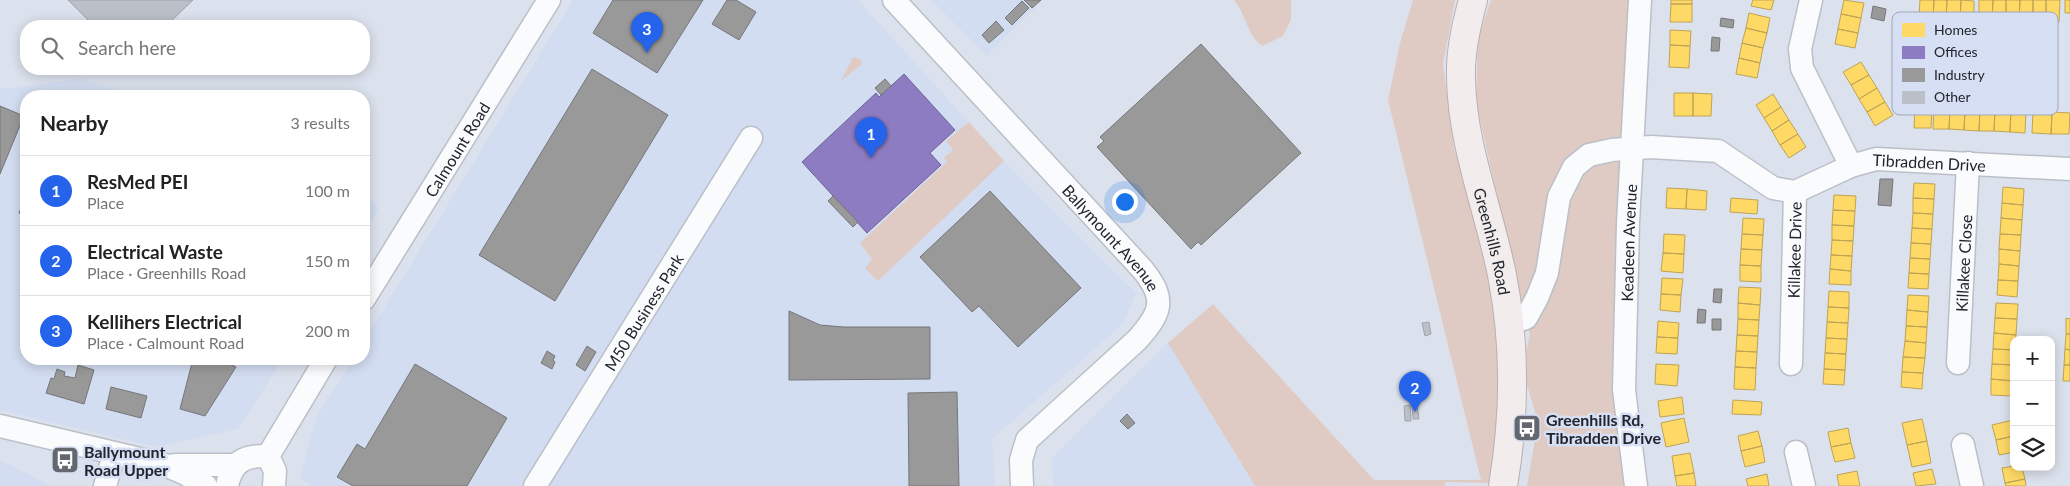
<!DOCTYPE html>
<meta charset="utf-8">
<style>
body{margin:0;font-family:Lato,sans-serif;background:#f2f2f2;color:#222}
.controls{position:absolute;right:15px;bottom:15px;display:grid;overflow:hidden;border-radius:10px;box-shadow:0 2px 12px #0003}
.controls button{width:45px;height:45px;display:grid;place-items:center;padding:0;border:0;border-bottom:1px solid #e0e0e0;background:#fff;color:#222;font:25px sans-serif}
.you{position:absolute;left:1124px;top:201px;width:18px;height:18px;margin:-12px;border:4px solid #fff;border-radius:50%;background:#1a73e8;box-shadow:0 0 0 8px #1a73e833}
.badge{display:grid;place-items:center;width:32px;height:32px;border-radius:50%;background:#2563eb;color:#fff;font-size:16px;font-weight:700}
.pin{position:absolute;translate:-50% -41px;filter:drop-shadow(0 1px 2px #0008)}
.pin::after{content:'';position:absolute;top:26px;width:18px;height:15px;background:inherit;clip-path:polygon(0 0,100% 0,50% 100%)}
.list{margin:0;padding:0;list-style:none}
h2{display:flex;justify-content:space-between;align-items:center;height:65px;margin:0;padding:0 20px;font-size:21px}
h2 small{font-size:16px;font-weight:400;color:#767676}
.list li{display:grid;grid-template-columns:32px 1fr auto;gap:15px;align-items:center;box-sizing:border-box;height:70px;padding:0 20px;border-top:1px solid #e0e0e0}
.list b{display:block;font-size:19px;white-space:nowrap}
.list p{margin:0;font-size:16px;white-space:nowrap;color:#767676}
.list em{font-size:16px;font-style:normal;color:#767676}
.icon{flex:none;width:28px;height:28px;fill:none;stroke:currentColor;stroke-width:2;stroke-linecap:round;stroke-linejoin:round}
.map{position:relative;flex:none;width:2070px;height:486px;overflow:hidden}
.search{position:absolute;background:#fff;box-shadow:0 2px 12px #0003;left:20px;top:20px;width:350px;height:55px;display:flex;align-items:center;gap:12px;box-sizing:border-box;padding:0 18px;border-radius:20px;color:#767676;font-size:19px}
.panel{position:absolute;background:#fff;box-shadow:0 2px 12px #0003;left:20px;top:90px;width:350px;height:275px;border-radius:20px}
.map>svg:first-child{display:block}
</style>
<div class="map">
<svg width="2070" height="486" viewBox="0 0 2070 486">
<rect width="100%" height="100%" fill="#dce2ed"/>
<path fill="#d3ddf1" d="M 573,0 L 858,0 L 1004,161 L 1136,293 L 1123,324 L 992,439 L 995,486 L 312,486 L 300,477 L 316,418 L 353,359 L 364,359 L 364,341 Z
M 931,0 L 1043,0 L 987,56 Z
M 80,79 L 139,96 L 26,96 L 26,359 L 283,359 L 238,429 L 156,447 L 0,410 L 0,87 L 6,89 Z
M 364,196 L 379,209 L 364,233 Z
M 1168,343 L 1255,486 L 1053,486 L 1052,458 Z
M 0,460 L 51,486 L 0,486 Z"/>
<path fill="#e0cbc4" d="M 1234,0 L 1291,0 L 1291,20 L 1283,36 L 1262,46 C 1247,35 1246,14 1234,0 Z
M 1413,0 L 1455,0 L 1443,64 L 1454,148 L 1475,217 L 1492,298 L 1498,357 L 1500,425 L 1491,483 L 1446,482 L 1444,486 L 1255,486 L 1168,343 L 1213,304 L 1374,480 L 1481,480 L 1388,100 L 1400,43 Z
M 1491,0 L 1631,0 L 1628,486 L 1527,486 L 1538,422 L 1524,375 L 1525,355 L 1530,335 L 1519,297 L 1476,101 L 1478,38 Z
M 853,57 L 860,59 L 862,64 L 841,81 Z
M 969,122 L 1004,161 L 878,281 L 865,268 L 872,259 L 860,243 L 947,162 L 944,158 L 953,150 L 946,141 Z"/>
<path fill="#ffd966" stroke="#bda355" d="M 1671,0 L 1692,0 L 1692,4 L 1671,4 Z
M 1753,0 L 1774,0 L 1771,10 L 1751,6 Z
M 1844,0 L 1864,3 L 1861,18 L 1841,14 Z
M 1920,0 L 1934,0 L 1933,19 L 1919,18 Z
M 1934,0 L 1947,0 L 1946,19 L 1933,19 Z
M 1947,0 L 1961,0 L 1960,20 L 1946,19 Z
M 1961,0 L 1974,1 L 1974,20 L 1960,20 Z
M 1979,0 L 1993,0 L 1992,21 L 1979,21 Z
M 1993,0 L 2006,0 L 2006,21 L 1992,21 Z
M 2006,0 L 2020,0 L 2019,21 L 2006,21 Z
M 2020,0 L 2033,0 L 2033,21 L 2019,21 Z
M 2033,0 L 2046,0 L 2046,22 L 2033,21 Z
M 2046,0 L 2060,0 L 2059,22 L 2046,22 Z
M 2065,0 L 2070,0 L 2070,13 L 2065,13 Z
M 1671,4 L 1692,4 L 1692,22 L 1670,22 Z
M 1749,13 L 1770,18 L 1767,33 L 1746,28 Z
M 1841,14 L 1861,18 L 1858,33 L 1838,29 Z
M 1746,28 L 1767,33 L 1763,48 L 1742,43 Z
M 1838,29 L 1858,33 L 1855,48 L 1835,44 Z
M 1670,30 L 1691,31 L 1690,46 L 1670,45 Z
M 1742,43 L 1763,48 L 1760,63 L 1739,58 Z
M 1670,45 L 1690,46 L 1689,68 L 1669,67 Z
M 1739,58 L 1760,63 L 1757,78 L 1736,74 Z
M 1861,62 L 1869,75 L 1851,85 L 1843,72 Z
M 1869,75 L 1877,88 L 1859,99 L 1851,85 Z
M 1877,88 L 1885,102 L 1867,112 L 1859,99 Z
M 1674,93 L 1693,93 L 1693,116 L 1674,116 Z
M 1693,93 L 1712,94 L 1711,116 L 1693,116 Z
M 1773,94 L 1781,107 L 1764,118 L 1756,105 Z
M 1885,102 L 1893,115 L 1875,126 L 1867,112 Z
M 1781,107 L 1789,120 L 1772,131 L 1764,118 Z
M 1915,107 L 1932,107 L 1931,128 L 1914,128 Z
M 1934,107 L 1950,108 L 1949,129 L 1933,129 Z
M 1950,108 L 1965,109 L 1964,130 L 1949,129 Z
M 1965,109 L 1980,109 L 1979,131 L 1964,130 Z
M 1980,109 L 1995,110 L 1994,131 L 1979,131 Z
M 1995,110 L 2011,110 L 2010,132 L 1994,131 Z
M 2011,110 L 2026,111 L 2025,133 L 2010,132 Z
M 2033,111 L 2052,112 L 2051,134 L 2032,133 Z
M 2052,112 L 2070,113 L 2069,134 L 2051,134 Z
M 1789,120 L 1798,134 L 1780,145 L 1772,131 Z
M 1798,134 L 1806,147 L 1789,158 L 1780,145 Z
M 1914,183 L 1935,184 L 1934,199 L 1913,198 Z
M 2003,187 L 2024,189 L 2023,205 L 2002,203 Z
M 1667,188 L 1687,189 L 1686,209 L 1666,208 Z
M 1687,189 L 1707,191 L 1706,210 L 1686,209 Z
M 1834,195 L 1856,196 L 1855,211 L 1833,210 Z
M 1731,198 L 1758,200 L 1757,214 L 1730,212 Z
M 1913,198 L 1934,199 L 1933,214 L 1913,213 Z
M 2002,203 L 2023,205 L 2022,220 L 2001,218 Z
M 1833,210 L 1855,211 L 1854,226 L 1832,225 Z
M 1913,213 L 1933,214 L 1932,229 L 1912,228 Z
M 1743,218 L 1764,219 L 1763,235 L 1742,234 Z
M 2001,218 L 2022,220 L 2021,235 L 2000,234 Z
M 1832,225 L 1854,226 L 1853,241 L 1832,240 Z
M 1912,228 L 1932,229 L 1931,244 L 1911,243 Z
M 1664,234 L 1685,235 L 1684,254 L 1663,253 Z
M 1742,234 L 1763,235 L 1762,250 L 1741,249 Z
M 2000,234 L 2021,235 L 2020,251 L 1999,249 Z
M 1832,240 L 1853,241 L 1852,256 L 1831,255 Z
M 1911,243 L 1931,244 L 1930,259 L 1910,258 Z
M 1741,249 L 1762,250 L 1761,266 L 1740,265 Z
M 1999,249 L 2020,251 L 2019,266 L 1999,264 Z
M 1663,253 L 1684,254 L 1683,273 L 1661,271 Z
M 1831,255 L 1852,256 L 1851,271 L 1830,269 Z
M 1910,258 L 1930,259 L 1929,274 L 1909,273 Z
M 1999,264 L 2019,266 L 2018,281 L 1998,280 Z
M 1740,265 L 1761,266 L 1761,282 L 1740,281 Z
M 1830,269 L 1851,271 L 1851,285 L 1829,284 Z
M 1909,273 L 1929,274 L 1928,289 L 1908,288 Z
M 1662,278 L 1683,279 L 1681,295 L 1661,294 Z
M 1998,280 L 2018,281 L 2017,297 L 1997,295 Z
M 1739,287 L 1761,288 L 1760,305 L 1738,303 Z
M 1829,291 L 1849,292 L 1849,308 L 1828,307 Z
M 1661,294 L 1681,295 L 1680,312 L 1660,310 Z
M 1908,295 L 1929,296 L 1928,312 L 1907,310 Z
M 1738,303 L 1760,305 L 1759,320 L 1738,319 Z
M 1996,303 L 2018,304 L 2017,319 L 1995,318 Z
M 1828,307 L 1849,308 L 1848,323 L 1827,322 Z
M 1907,310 L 1928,312 L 1927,327 L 1906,326 Z
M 1995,318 L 2017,319 L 2016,335 L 1994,333 Z
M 2066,318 L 2070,319 L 2070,334 L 2066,334 Z
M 1738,319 L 1759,320 L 1758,336 L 1737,335 Z
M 1658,321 L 1679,323 L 1678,338 L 1657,337 Z
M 1827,322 L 1848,323 L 1847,339 L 1826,338 Z
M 1906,326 L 1927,327 L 1926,343 L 1905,341 Z
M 1994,333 L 2016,335 L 2014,350 L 1993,349 Z
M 2066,334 L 2070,334 L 2070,350 L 2065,349 Z
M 1737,335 L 1758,336 L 1757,352 L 1736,351 Z
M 1657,337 L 1678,338 L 1677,354 L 1656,353 Z
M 1826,338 L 1847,339 L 1846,354 L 1825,353 Z
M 1905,341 L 1926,343 L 1925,358 L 1903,357 Z
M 1993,349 L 2014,350 L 2014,365 L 1992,364 Z
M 2065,349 L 2070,350 L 2070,365 L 2064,365 Z
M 1736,351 L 1757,352 L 1756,368 L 1735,367 Z
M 1825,353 L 1846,354 L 1845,370 L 1824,369 Z
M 1903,357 L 1925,358 L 1923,373 L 1902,372 Z
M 1656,364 L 1679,365 L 1677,386 L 1655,384 Z
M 1992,364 L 2014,365 L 2013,381 L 1991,379 Z
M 2064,365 L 2070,365 L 2070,381 L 2063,381 Z
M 1735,367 L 1756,368 L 1755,390 L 1734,389 Z
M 1824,369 L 1845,370 L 1844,385 L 1823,384 Z
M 1902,372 L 1923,373 L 1922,389 L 1901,387 Z
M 1991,379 L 2013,381 L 2012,396 L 1991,395 Z
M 1682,397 L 1684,414 L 1660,417 L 1658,401 Z
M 1733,400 L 1762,402 L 1761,415 L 1732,414 Z
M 1684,418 L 1689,442 L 1666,447 L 1661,423 Z
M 1922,419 L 1927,441 L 1907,445 L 1902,423 Z
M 2013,420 L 2014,436 L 1996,440 L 1992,425 Z
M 1848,428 L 1851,443 L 1831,447 L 1828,432 Z
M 1758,431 L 1762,446 L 1741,451 L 1738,436 Z
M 2014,436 L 2014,452 L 1999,455 L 1996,440 Z
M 1927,441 L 1931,463 L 1912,467 L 1907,445 Z
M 1851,443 L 1855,458 L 1835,462 L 1831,447 Z
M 1762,446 L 1765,462 L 1745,467 L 1741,451 Z
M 1690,453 L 1694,473 L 1675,476 L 1672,456 Z
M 2014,466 L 2022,467 L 2025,479 L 2005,483 L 2002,468 Z
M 1932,469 L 1936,484 L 1916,486 L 1913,473 Z
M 1857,471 L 1860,486 L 1839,486 L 1837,475 Z
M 1694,473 L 1696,486 L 1677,486 L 1675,476 Z
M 1767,474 L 1769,486 L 1748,486 L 1746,479 Z
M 2025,479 L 2026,486 L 2006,486 L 2005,483 Z"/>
<path fill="#8e7cc3" stroke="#6e6296" d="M 904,74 L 955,130 L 930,153 L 941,165 L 867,233 L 802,162 L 876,93 L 879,97 Z"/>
<path fill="#999" stroke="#757679" d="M 613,0 L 703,0 L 657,73 L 593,33 Z
M 727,0 L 736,0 L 756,12 L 739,40 L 712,24 Z
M 1024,0 L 1041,0 L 1032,8 Z
M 1022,1 L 1029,8 L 1012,25 L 1005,18 Z
M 1873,6 L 1886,9 L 1884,21 L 1871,18 Z
M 1721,18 L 1734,20 L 1733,28 L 1720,26 Z
M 996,21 L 1004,30 L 989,43 L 982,35 Z
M 1712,37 L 1720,38 L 1719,51 L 1711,51 Z
M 1201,44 L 1301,153 L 1201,245 L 1198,242 L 1191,249 L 1097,147 L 1104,141 L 1100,137 Z
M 592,69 L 668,115 L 555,301 L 479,255 Z
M 885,79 L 891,86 L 881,95 L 875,88 Z
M 0,106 L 24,116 L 0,174 Z
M 1880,179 L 1893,179 L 1891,206 L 1878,205 Z
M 990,191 L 1081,288 L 1018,347 L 979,306 L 972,312 L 920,257 Z
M 833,196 L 858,222 L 853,227 L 828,201 Z
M 26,197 L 26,216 L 19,213 Z
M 1714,289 L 1722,289 L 1721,303 L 1713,302 Z
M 1698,309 L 1706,310 L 1705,323 L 1697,323 Z
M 789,311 L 820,325 L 844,327 L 930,327 L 930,379 L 789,380 Z
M 1712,319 L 1721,319 L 1721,330 L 1712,330 Z
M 587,346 L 596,352 L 585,371 L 576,365 Z
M 547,351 L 555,356 L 553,360 L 555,362 L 552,369 L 541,363 Z
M 193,359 L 229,359 L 228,363 L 236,367 L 205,416 L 180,409 Z
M 415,364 L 507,418 L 467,486 L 353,486 L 337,477 L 357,444 L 365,449 Z
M 78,365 L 94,370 L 84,404 L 46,393 L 51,378 L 54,379 L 57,369 L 65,372 L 64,376 L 75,378 Z
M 111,387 L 147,396 L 141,418 L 106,409 Z
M 957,392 L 959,486 L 909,486 L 908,393 Z
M 1127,414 L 1135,423 L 1128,429 L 1120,421 Z"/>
<path fill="#bbbfc8" stroke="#a0a4ad" d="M 68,0 L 193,0 L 166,26 L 94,26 Z
M 1429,322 L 1431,334 L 1425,336 L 1422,323 Z
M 1417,404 L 1419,419 L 1413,419 L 1412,405 Z
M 1410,405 L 1411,421 L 1405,421 L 1404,406 Z"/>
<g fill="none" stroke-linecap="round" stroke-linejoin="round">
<defs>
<g id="minor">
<path id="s1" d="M 894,0 L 1143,270 C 1167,300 1161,313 1137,340 L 1027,440 L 1021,460 L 1022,486"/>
<path d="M 1811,0 L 1800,49 L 1802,68 L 1851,166"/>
<path id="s2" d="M 1795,192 L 1851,166 L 1876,159 L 2070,169"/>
<path id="s3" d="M 364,299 L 549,0"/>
<path d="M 1510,323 L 1526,318 L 1537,298 L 1547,273 L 1559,197 L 1574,167 L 1589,155 L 1612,150 L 1651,147 L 1718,151 L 1773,188 L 1795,192"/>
<path id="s4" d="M 1958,363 L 1968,163"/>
<path id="s5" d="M 1791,364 L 1795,192"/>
<path d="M 0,426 L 165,465 L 184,473 L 206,486"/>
<path d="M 1963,445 L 1972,486"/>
<path d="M 1796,452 L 1804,486"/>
<path d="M 268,456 L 326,359"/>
<path d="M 175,465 L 236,465"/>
<path d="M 105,486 L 114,455"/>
<path d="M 227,486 C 232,461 245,455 268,456 L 275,471 L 274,486"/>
<path id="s6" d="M 535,486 L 751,138"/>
<path id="s7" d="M 1636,486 L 1624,390 L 1628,223 L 1640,0"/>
</g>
<g id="major">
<path id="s8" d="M 1473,0 C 1466,26 1460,52 1461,78 C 1462,145 1489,210 1502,275 C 1516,346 1515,415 1503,486"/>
</g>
</defs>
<use href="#minor" stroke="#babfc8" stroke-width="25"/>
<use href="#major" stroke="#b8b0b2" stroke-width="30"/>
<use href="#minor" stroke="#fafbfc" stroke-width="22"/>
<use href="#major" stroke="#f2edec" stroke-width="28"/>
</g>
<defs>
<symbol id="bus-square" viewBox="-11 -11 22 22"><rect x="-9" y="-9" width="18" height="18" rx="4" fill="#636770" stroke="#d6dff3"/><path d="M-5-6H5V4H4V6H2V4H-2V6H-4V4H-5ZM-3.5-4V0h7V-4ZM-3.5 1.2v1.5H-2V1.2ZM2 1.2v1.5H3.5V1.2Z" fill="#fff"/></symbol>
</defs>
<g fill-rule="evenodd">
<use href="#bus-square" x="1511" y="412" width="32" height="32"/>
<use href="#bus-square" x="49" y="444" width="32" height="32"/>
</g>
<g text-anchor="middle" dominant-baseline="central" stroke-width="5" stroke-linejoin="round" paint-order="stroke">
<g font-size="16" fill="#22252d" stroke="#d6dff3">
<text stroke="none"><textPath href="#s3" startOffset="176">Calmount Road</textPath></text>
<text stroke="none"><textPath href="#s2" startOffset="141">Tibradden Drive</textPath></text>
<text stroke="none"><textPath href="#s1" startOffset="322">Ballymount Avenue</textPath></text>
<text stroke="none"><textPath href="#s8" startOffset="246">Greenhills Road</textPath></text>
<text stroke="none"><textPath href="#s7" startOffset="244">Keadeen Avenue</textPath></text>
<text stroke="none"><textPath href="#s5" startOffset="114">Killakee Drive</textPath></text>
<text stroke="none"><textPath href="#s4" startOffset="100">Killakee Close</textPath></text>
<text stroke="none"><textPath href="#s6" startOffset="205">M50 Business Park</textPath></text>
</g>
<g font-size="16" font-weight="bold" fill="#22252d" stroke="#d6dff3" text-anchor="start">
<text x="1546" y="419">Greenhills Rd,<tspan x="1546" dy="18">Tibradden Drive</tspan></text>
<text x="84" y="451">Ballymount<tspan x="84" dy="18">Road Upper</tspan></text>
</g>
</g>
<rect x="1892" y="12" width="166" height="103" rx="8" fill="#d6dff3" stroke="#a0a7b8" stroke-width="1"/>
<rect x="1902" y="23" width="23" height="14" fill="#ffd966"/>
<rect x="1902" y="46" width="23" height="13" fill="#8e7cc3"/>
<rect x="1902" y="68" width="23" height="14" fill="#999"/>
<rect x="1902" y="91" width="23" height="13" fill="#bbbfc8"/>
<g font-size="14" fill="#22252d">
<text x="1934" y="35">Homes</text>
<text x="1934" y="57">Offices</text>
<text x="1934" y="80">Industry</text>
<text x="1934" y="102">Other</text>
</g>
</svg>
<div class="controls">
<button>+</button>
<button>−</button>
<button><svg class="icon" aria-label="layers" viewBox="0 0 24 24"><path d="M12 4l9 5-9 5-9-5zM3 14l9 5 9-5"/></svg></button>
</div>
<div class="you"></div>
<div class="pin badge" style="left:871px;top:158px">1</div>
<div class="pin badge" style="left:1415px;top:412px">2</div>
<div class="pin badge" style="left:647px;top:53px">3</div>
<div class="search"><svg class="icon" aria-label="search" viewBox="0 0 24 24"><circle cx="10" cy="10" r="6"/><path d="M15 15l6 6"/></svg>Search here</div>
<section class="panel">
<h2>Nearby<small>3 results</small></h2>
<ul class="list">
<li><span class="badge">1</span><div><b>ResMed PEI</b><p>Place</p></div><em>100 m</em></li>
<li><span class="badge">2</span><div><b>Electrical Waste</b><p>Place · Greenhills Road</p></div><em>150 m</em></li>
<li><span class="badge">3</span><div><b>Kellihers Electrical</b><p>Place · Calmount Road</p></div><em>200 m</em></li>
</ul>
</section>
</div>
